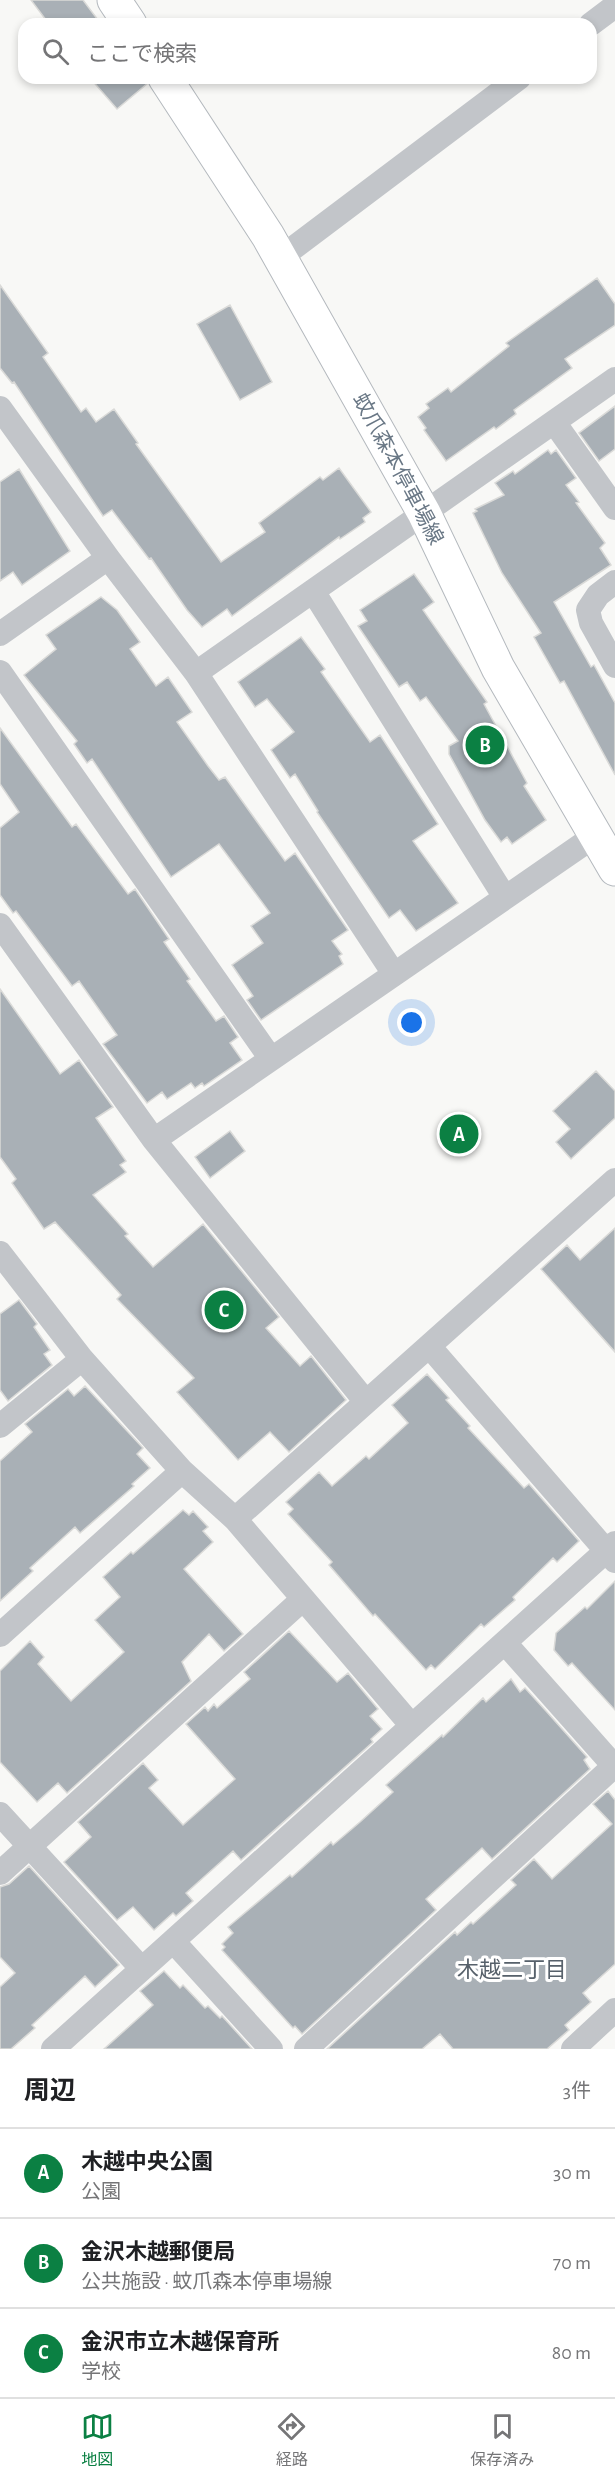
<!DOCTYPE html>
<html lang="ja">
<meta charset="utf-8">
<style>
body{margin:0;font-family:"Alegreya Sans","Noto Sans JP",sans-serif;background:#f2f2f2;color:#202124}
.you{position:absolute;left:412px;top:1023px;width:21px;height:21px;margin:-15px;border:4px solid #fff;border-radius:50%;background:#1a73e8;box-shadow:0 0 0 9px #1a73e833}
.badge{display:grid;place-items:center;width:39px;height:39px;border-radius:50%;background:#0b8043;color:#fff;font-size:20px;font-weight:700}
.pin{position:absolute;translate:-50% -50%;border:3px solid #fff;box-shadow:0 2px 6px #0006}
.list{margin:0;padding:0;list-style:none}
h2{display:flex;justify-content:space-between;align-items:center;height:78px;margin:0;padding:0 24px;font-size:26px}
h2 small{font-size:20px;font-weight:400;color:#757577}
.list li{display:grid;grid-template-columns:39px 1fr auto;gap:18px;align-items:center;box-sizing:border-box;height:90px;padding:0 24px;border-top:2px solid #e0e0e0}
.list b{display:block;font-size:22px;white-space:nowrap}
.list p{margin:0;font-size:20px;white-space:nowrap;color:#757577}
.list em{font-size:20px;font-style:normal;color:#757577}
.icon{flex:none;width:33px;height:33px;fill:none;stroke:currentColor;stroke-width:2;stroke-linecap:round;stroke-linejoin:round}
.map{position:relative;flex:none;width:615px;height:2049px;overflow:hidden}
.search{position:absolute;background:#fff;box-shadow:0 3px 9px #0003;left:18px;right:18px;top:18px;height:66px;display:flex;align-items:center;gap:15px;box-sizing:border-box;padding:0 21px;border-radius:18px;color:#757577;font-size:22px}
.sheet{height:348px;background:#fff}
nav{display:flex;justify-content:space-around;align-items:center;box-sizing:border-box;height:84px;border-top:2px solid #e0e0e0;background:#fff;font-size:16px;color:#757577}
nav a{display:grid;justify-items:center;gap:3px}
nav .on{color:#0b8043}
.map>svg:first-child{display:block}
</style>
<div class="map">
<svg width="615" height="2049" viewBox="0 0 615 2049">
<rect width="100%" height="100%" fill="#f8f8f6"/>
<path fill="#a9b0b6" stroke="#dadad8" stroke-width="1.5" d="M 31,0 L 83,0 L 101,24 L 49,24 Z
M 90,78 L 146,78 L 148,83 L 117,109 Z
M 597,278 L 615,304 L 615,325 L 565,359 L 572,368 L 514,410 L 516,414 L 496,429 L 494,427 L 446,461 L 424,430 L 426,428 L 418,417 L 429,408 L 426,404 L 448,388 L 451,392 L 509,346 L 506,343 Z
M 0,285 L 48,353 L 43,357 L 81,412 L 86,408 L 96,422 L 114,409 L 138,443 L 136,444 L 221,562 L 265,532 L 259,523 L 320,477 L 323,480 L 339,468 L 371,512 L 363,518 L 365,522 L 340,539 L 339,537 L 232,616 L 227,609 L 202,627 L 187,610 L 151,558 L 149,559 L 112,510 L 103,516 L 14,382 L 12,383 L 0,368 Z
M 230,305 L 272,382 L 240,400 L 197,324 Z
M 615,406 L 615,449 L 599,461 L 579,433 Z
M 548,450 L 551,454 L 556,450 L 576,478 L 566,485 L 579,502 L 576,503 L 605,543 L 600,548 L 611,565 L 554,602 L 591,667 L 594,665 L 615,703 L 615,775 L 564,681 L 560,683 L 534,637 L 541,633 L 502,573 L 473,513 L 477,511 L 475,509 L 504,495 L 495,483 L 513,471 L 515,474 Z
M 19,469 L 70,551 L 22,585 L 13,572 L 0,581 L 0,482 Z
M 414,574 L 434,602 L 423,610 L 487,702 L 484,704 L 527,783 L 524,786 L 546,820 L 512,844 L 507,837 L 501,842 L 485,820 L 449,754 L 449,746 L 458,741 L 426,697 L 420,701 L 407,682 L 399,687 L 358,626 L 367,621 L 360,610 Z
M 101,597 L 117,610 L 140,642 L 130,649 L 156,686 L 168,677 L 192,712 L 177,722 L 208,766 L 219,780 L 225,777 L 285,861 L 295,853 L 348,930 L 332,941 L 342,954 L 339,956 L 343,964 L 261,1020 L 247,1000 L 253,996 L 232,965 L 263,943 L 251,926 L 270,913 L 219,844 L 171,877 L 92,759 L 87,763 L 74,744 L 77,741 L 24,675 L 56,649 L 46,635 Z
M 301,637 L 325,669 L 321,672 L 370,742 L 380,735 L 438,824 L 413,841 L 458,903 L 416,931 L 400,910 L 389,918 L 317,812 L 318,811 L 295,774 L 290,778 L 271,750 L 294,732 L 267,699 L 255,707 L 238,682 Z
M 0,728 L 72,827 L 76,824 L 128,894 L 135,889 L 169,939 L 164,942 L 190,979 L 187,981 L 216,1021 L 224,1016 L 238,1037 L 230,1043 L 242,1060 L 204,1086 L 202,1083 L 195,1088 L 191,1083 L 167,1099 L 162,1092 L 147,1103 L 103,1044 L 117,1035 L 79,981 L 72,986 L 16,911 L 13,913 L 0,895 L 0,828 L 19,812 L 0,784 Z
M 0,989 L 60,1074 L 79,1060 L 113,1107 L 96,1118 L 126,1161 L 120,1165 L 126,1172 L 93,1195 L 128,1234 L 125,1236 L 153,1267 L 203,1224 L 279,1317 L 266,1328 L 300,1366 L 311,1356 L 346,1400 L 289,1452 L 270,1432 L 238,1460 L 177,1392 L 194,1378 L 117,1299 L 121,1295 L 55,1222 L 44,1229 L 12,1183 L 16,1179 L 0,1157 Z
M 596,1071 L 615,1091 L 615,1118 L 571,1159 L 556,1142 L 570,1129 L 553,1111 Z
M 230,1131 L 245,1151 L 210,1178 L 195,1157 Z
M 615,1228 L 615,1352 L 541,1269 L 567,1245 L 580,1260 Z
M 19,1300 L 37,1324 L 34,1327 L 50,1350 L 44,1354 L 52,1365 L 8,1401 L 0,1390 L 0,1314 Z
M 427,1374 L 449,1398 L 446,1400 L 470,1426 L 468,1428 L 524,1488 L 529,1484 L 579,1541 L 557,1562 L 553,1558 L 513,1597 L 515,1600 L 484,1627 L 481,1624 L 435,1669 L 431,1665 L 426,1670 L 375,1614 L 373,1616 L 329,1565 L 332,1562 L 288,1514 L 293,1509 L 286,1502 L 319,1472 L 332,1486 L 366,1456 L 369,1459 L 408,1423 L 392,1405 Z
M 85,1386 L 143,1448 L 137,1454 L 150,1468 L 132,1484 L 134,1486 L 80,1533 L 75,1527 L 30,1568 L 33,1571 L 0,1601 L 0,1461 L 32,1432 L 25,1424 L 68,1389 L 74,1396 Z
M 183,1510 L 189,1515 L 193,1511 L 208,1527 L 203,1531 L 213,1542 L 184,1569 L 243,1634 L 224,1651 L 209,1634 L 182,1662 L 191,1681 L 67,1793 L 58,1783 L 37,1802 L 0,1762 L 0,1671 L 30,1641 L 44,1657 L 38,1664 L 71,1701 L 124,1652 L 95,1620 L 120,1597 L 103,1577 L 131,1552 L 133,1554 Z
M 615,1581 L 615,1710 L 572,1663 L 568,1666 L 554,1650 L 556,1633 L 585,1607 L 587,1609 Z
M 289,1631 L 337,1682 L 348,1673 L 378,1709 L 370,1716 L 382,1729 L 371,1739 L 373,1742 L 241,1860 L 233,1851 L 186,1893 L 193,1901 L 176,1916 L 173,1913 L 154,1930 L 133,1907 L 117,1920 L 64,1862 L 91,1837 L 78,1822 L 143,1763 L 158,1780 L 149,1788 L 183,1825 L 235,1779 L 186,1724 L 205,1707 L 208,1711 L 214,1704 L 217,1708 L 250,1679 L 244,1672 Z
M 511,1679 L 520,1692 L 525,1688 L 546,1711 L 587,1757 L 584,1760 L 590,1769 L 492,1859 L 482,1848 L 426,1899 L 436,1910 L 302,2034 L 295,2026 L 293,2028 L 222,1950 L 225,1947 L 222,1944 L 233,1933 L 228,1927 L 290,1875 L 292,1877 L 331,1842 L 333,1845 L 360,1822 L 393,1792 L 386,1785 L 442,1735 L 443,1737 L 483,1698 L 486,1702 Z
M 608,1791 L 615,1800 L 615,1964 L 583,1993 L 591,2002 L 565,2025 L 569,2030 L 547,2049 L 453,2049 L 440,2034 L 422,2049 L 327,2049 L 455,1932 L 457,1935 L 471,1922 L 473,1924 L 516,1885 L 511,1880 L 534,1859 L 552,1879 L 612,1824 L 593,1804 Z
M 29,1866 L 119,1965 L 95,1987 L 85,1976 L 32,2025 L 35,2028 L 11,2049 L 0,2049 L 0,1987 L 15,1973 L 0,1957 L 0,1887 L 9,1884 Z
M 164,1971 L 180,1988 L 183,1985 L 205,2008 L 208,2006 L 220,2018 L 222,2016 L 252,2049 L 104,2049 L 153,2005 L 140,1991 Z"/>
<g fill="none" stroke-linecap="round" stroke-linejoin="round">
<defs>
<path id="secondary" d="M 114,0 L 130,24
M 165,78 L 268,236 L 424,513 L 498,668 L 615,869"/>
</defs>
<use href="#secondary" stroke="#b4b9be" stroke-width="35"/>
<path stroke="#c2c5c9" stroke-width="24" d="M 591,24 L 615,6
M 280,258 L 519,78
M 0,408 L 108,558 L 196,673 L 394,974
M 554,422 L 615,508
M 615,582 L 598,595 L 588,610 L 591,623 L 615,666
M 313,591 L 504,896
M 0,634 L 108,558
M 0,672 L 271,1059
M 196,673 L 615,379
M 0,925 L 154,1140
M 0,1253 L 82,1359 L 182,1471 L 235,1519 L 412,1726
M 429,1346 L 615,1561
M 366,1402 L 154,1140 L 596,835
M 0,1426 L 82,1359
M 235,1519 L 615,1180
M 0,1635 L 182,1471
M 505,1643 L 615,1767
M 0,1814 L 142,1969
M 0,1873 L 303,1599
M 173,1941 L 271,2049
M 53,2049 L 615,1543
M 306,2049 L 614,1766
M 573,2049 L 615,2010"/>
<use href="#secondary" stroke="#fff" stroke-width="33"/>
</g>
<g text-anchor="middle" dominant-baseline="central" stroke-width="6" stroke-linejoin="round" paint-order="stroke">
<g font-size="21" fill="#697785" stroke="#fff">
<text transform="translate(398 469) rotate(62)">蚊爪森本停車場線</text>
</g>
<g font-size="22" fill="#57616b" stroke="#fff">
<text x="512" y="1970">木越二丁目</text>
</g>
</g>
</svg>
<div class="you"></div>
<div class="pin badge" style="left:459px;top:1134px">A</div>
<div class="pin badge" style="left:485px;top:745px">B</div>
<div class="pin badge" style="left:224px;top:1310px">C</div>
<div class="search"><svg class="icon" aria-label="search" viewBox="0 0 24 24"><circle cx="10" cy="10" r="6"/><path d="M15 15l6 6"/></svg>ここで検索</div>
</div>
<section class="sheet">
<h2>周辺<small>3件</small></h2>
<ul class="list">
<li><span class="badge">A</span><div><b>木越中央公園</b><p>公園</p></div><em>30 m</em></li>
<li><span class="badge">B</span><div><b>金沢木越郵便局</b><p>公共施設 · 蚊爪森本停車場線</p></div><em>70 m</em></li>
<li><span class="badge">C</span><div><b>金沢市立木越保育所</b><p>学校</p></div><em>80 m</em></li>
</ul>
</section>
<nav>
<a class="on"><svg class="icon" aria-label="map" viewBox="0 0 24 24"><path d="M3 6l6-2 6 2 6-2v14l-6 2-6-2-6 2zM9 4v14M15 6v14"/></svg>地図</a>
<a><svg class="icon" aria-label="directions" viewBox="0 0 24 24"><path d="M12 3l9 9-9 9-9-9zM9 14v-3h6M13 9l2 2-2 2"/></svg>経路</a>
<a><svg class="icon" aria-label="saved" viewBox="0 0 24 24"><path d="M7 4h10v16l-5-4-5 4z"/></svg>保存済み</a>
</nav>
